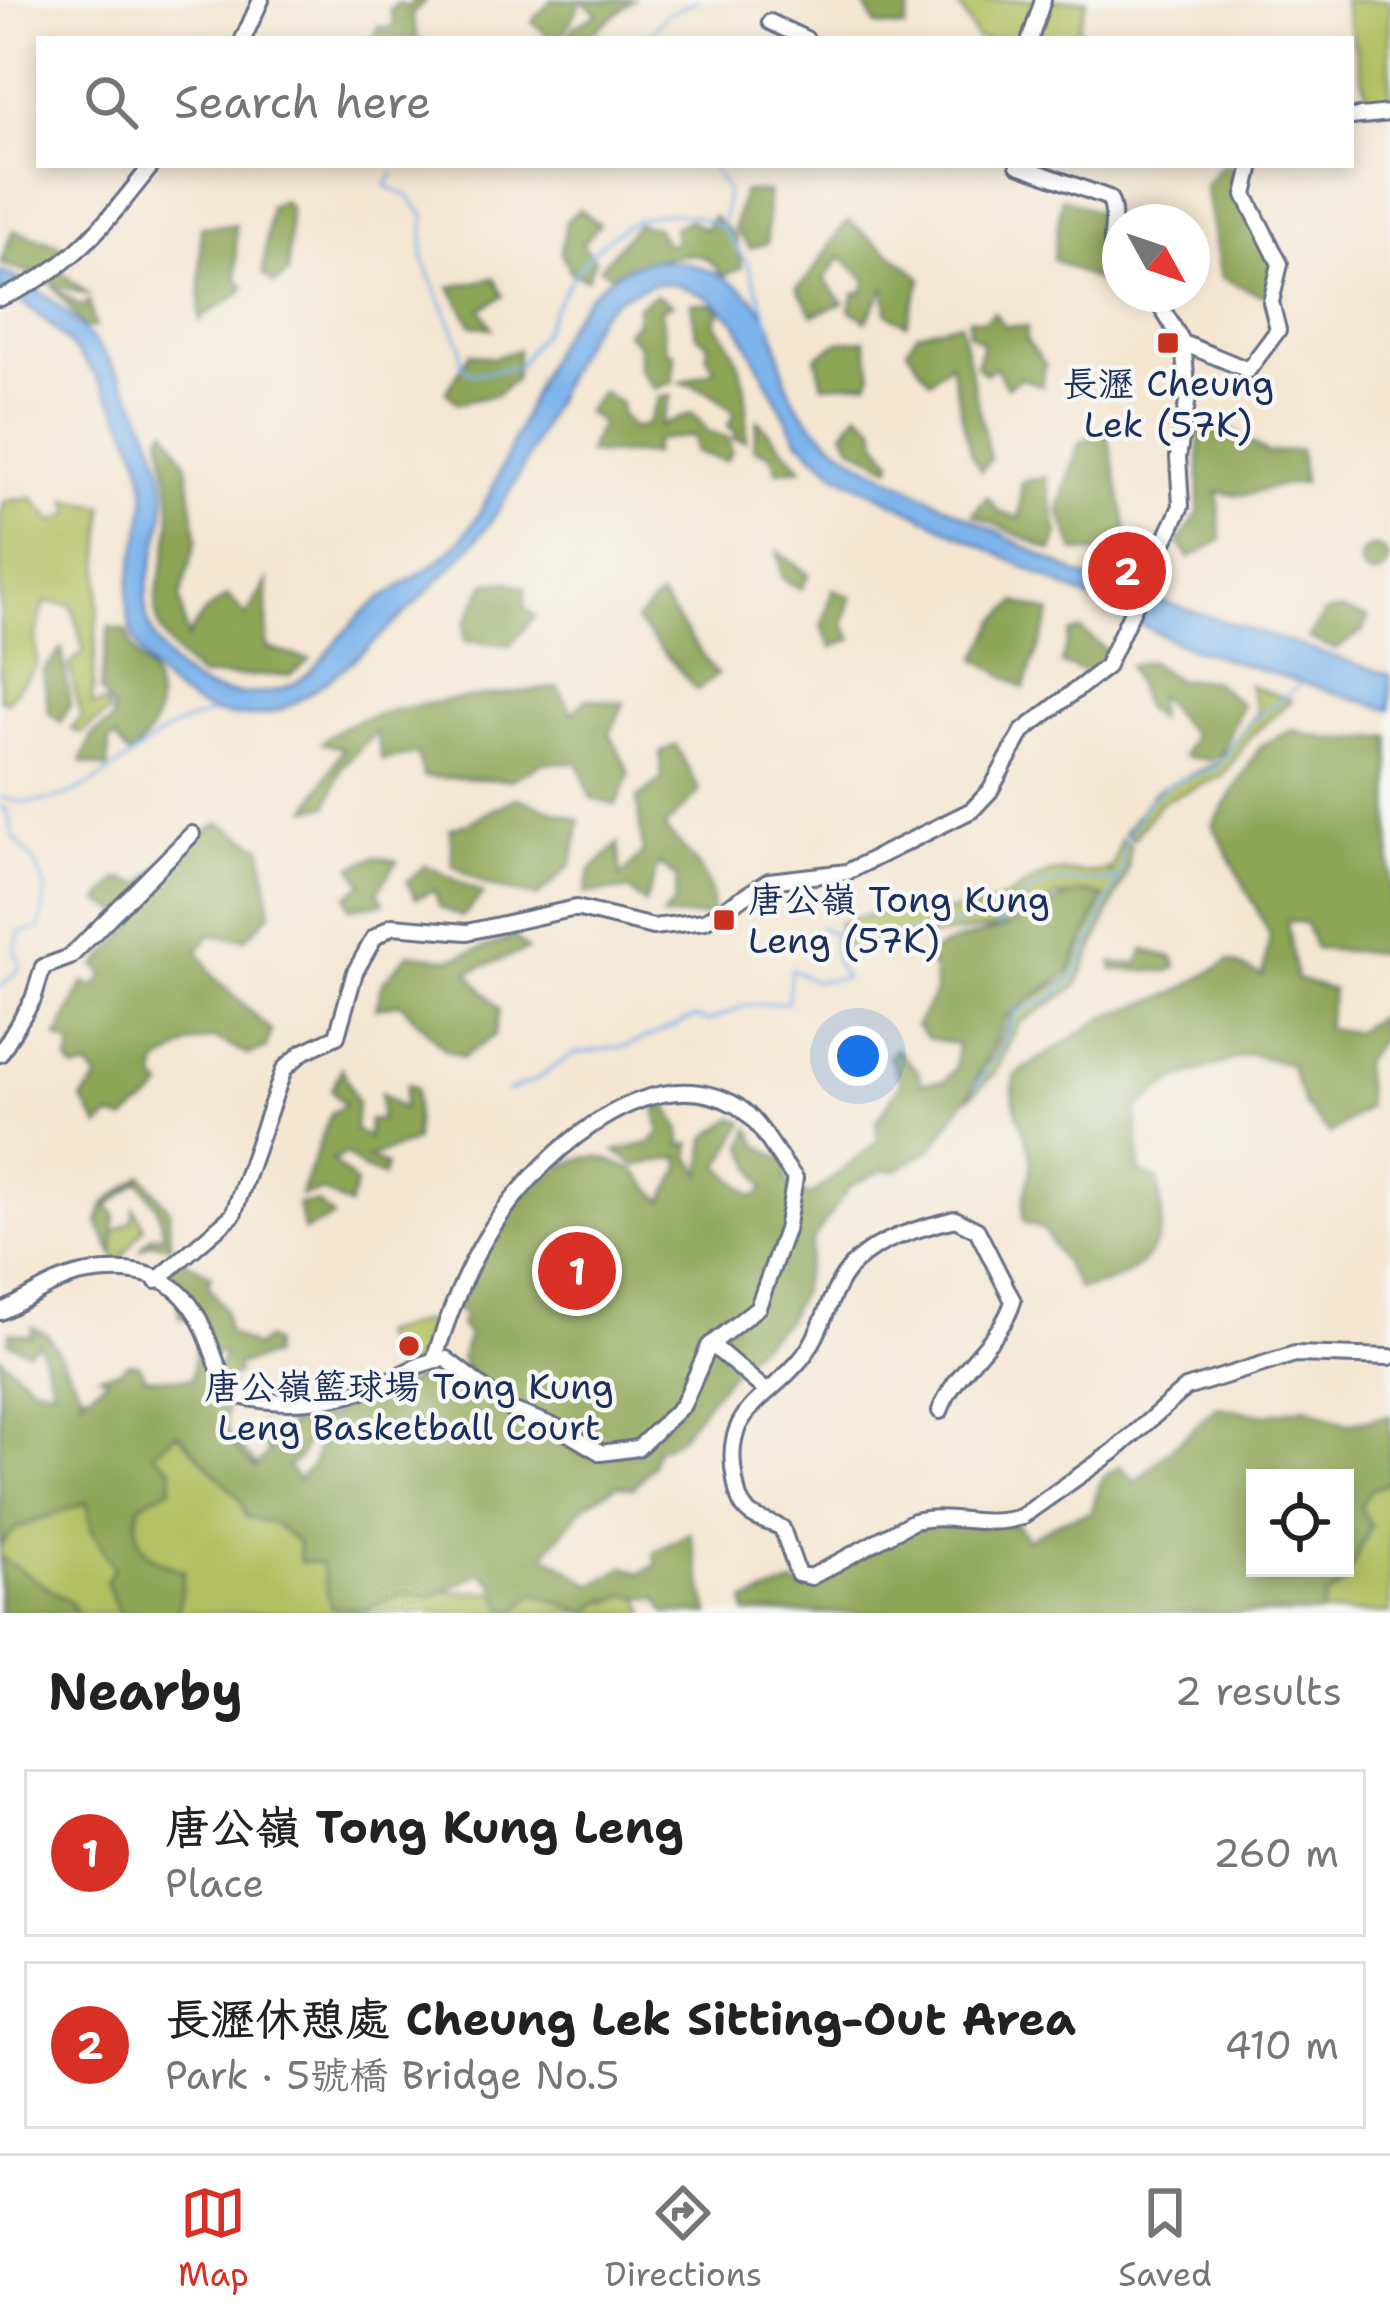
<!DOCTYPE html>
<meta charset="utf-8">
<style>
body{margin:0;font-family:"Shantell Sans","LXGW WenKai TC",sans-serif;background:#f2f2f2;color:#222}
.controls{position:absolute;right:36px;bottom:36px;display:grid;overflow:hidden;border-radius:0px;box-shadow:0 6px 18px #0003}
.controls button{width:108px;height:108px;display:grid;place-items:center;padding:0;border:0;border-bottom:3px solid #e0e0e0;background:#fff;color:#222;font:60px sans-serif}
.compass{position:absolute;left:1102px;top:204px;width:108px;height:108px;border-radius:50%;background:#fff;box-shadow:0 6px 18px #0003;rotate:130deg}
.you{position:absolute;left:858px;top:1056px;width:42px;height:42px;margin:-30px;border:9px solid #fff;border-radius:50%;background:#1a73e8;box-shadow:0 0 0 18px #1a73e833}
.badge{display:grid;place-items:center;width:78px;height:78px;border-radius:50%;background:#d93025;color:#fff;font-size:39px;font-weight:700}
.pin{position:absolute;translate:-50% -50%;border:6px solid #fff;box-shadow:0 3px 12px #0006}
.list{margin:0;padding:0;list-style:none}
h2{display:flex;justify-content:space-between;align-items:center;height:156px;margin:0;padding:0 48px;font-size:51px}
h2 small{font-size:39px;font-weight:400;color:#767676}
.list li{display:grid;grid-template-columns:78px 1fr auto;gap:36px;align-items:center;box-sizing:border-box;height:168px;margin:0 24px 24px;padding:0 24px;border:3px solid #e0e0e0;border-radius:0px}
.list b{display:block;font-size:45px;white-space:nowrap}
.list p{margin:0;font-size:39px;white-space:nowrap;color:#767676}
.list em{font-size:39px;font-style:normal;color:#767676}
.icon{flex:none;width:66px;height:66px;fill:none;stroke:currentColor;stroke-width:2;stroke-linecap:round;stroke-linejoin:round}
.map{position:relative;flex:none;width:1390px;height:1613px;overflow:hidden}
.search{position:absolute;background:#fff;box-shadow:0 6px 18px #0003;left:36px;right:36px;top:36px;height:132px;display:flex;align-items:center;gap:30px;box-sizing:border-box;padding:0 42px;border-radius:0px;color:#767676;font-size:45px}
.sheet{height:540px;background:#fff}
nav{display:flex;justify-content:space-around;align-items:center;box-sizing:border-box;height:168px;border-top:3px solid #e0e0e0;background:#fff;font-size:33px;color:#767676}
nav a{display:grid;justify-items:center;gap:6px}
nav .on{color:#d93025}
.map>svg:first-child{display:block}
</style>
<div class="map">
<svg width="1390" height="1613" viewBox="0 0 1390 1613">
<rect width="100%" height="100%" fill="#f6f6f2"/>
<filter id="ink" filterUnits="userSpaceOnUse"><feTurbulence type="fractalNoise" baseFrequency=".00833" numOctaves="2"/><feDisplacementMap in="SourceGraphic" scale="24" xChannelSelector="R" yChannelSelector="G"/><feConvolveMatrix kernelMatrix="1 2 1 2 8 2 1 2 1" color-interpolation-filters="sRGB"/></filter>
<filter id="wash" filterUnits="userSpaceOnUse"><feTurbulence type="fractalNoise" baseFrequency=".004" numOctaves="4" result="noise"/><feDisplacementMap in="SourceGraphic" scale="48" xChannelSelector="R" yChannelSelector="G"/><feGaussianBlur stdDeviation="2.7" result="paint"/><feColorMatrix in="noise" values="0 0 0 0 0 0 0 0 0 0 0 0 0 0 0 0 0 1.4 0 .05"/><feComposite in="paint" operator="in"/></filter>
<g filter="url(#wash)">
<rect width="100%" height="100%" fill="#f4e6d1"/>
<path fill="#b2bf61" stroke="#667760" stroke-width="3" d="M 956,0 L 1087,0 L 1075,39 L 977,39 Z
M 1343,0 L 1390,0 L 1390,103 L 1370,109 Z
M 31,497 L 54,522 L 71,514 L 68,500 L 104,506 L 92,705 L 106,703 L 109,713 L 81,733 L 71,729 L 81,717 L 69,665 L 84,651 L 72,605 L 45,602 L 35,638 L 37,665 L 7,701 L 0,699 L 0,519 L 4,502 Z
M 1121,551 L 1146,560 L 1135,588 L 1112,577 L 1111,565 Z
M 1249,685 L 1291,700 L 1252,735 L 1223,776 L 1161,802 L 1133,839 L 1124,833 L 1155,791 L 1218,762 L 1258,711 Z
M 1121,839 L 1130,845 L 1128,869 L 1076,987 L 1018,1024 L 996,1072 L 968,1099 L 982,1071 L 979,1067 L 989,1061 L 1016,1007 L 1068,978 L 1104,897 L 1056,896 L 1016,925 L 999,928 L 1005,916 L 995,928 L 841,947 L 838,923 C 887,906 933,918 985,906 C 1010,900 1028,880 1052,873 C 1071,868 1090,878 1107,868 L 1110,874 Z
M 134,1208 L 144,1227 L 118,1263 L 105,1237 L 132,1221 Z
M 424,1321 L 440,1326 L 431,1353 L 394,1372 L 379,1334 Z
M 0,1371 L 46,1391 L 192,1396 L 373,1590 L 639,1595 L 646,1613 L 0,1613 Z
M 1390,1420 L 1390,1613 L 975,1613 L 1255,1568 L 1345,1568 L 1345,1478 Z"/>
<path fill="#8da657" stroke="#546a5a" stroke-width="3" fill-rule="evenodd" d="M 412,0 L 426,0 L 412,15 L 418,39 L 373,39 L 378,26 L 387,29 L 394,24 L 390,9 L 399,3 L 408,8 Z
M 551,0 L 633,0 L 585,39 L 567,39 L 575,26 L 598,14 L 582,0 L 561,39 L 552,39 L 532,22 Z
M 862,0 L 912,0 L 905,28 L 876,26 Z
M 1221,165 L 1244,165 L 1231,184 L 1270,255 L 1281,296 L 1258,294 L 1221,277 L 1205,185 Z
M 743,192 L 768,192 L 767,243 L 750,248 L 734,228 Z
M 1062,197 L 1098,213 L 1110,262 L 1120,271 L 1120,293 L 1053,259 Z
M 283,200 L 290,208 L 288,274 L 275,284 L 263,274 L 270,206 Z
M 580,209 L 599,225 L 582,244 L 595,260 L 587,279 L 571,273 L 561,253 L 566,221 Z
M 713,217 L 735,236 L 742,267 L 724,276 C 718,270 711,260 703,257 C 683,250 630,263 611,275 L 600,268 L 637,224 L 656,227 L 666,245 L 675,241 L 674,228 L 688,220 L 705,229 Z
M 848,221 L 922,278 L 906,324 L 887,313 L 885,287 L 866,321 L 849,309 L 855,292 L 862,293 L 867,281 L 841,257 L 824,279 L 843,303 L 813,315 L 797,288 C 821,269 826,243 848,221 Z
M 235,225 L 237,279 L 245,287 C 234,302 217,303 200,321 L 201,227 Z
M 13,230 L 59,245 L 63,274 L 88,294 C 64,291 15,265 0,264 Z
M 494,278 L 503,296 L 481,309 L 492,328 L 472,325 L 450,287 Z
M 52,285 L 81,307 L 89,301 L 95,327 L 84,327 Z
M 655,295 L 673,304 L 661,309 L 666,349 L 675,354 L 673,382 L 654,389 L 639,369 L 639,345 L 626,332 L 637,321 L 638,306 Z
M 691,303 L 712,304 L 720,311 L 715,323 C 745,358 749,396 746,441 L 733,439 L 737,433 L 728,426 L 735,413 L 710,392 L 681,382 L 715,370 L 707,357 L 708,344 L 696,334 Z
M 994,312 L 1004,326 L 1027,327 L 1026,340 L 1045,364 L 1042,386 L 1021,378 L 1007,387 L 996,367 L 985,374 L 976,366 L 983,343 L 968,333 L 969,318 L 984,321 Z
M 960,322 L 990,459 L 981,471 L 970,452 L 950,362 L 930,381 L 907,349 L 917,333 Z
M 865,340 L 872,373 L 868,382 L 823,385 L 816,357 L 839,342 Z
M 518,350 L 515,379 L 496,395 L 458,403 L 446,392 L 471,353 L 492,358 Z
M 602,392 L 620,403 L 622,416 L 633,428 L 647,425 L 659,397 L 671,396 L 660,426 L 692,413 L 710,433 L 727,437 L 732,451 L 726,461 L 695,452 L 694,436 L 655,440 L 653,454 L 587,453 L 601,423 L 585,412 Z
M 858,412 L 875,426 L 878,443 L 893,460 L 891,467 L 852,446 L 844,432 Z
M 758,420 L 802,468 L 777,471 L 772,455 L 753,448 Z
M 1199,426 L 1232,431 L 1268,453 L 1300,450 L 1303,483 C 1265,483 1259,501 1218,492 L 1221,540 L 1190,558 L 1178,543 L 1199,512 Z
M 166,428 L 187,465 L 197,538 L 180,598 L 187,638 L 205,612 L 228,596 L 246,616 L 267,582 L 267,648 L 310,660 L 290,675 L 200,677 C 122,611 171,588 171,509 C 171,485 164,459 161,435 Z
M 1107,431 L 1127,530 L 1099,553 L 1075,551 L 1059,510 L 1079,443 Z
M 1046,477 L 1058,534 L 1052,551 L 973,514 L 987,497 L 999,512 L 1020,518 L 1021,482 Z
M1360 561a14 14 0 1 1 28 0a14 14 0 1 1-28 0Z
M 778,551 L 809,575 L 801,589 L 782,578 Z
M 508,582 L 526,588 L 524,607 L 535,616 L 510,646 L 464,641 L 465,623 L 486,583 Z
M 833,589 L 851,597 L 844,625 L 853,639 L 832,647 L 822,627 Z
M 660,596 L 717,675 L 697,690 L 636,621 Z
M 1017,602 L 1051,613 L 1024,688 L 977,659 L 997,621 Z
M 1341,610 L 1368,618 L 1363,631 L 1335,649 L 1308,638 L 1324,613 Z
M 109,627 L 127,631 C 134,664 149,663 154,681 C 165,713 152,735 130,756 L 115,738 L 109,741 L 108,769 L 81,762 L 93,734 L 112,722 L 113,709 L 100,690 Z
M 1081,630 L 1108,652 L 1097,675 L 1061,664 L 1070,633 Z
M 62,649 L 70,705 L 61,722 L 49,713 L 43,672 Z
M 1148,661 L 1176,680 L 1212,680 L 1242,705 L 1221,755 L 1209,760 L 1183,756 L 1193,736 L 1157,695 L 1157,719 L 1145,709 L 1129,666 Z
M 558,687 L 572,713 L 587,698 L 624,703 L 610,734 L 630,774 L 616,805 L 592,799 L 578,763 L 545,762 L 510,780 L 424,777 L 417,754 L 382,760 L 376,732 L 342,767 L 328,806 L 308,809 L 343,748 L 322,743 C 353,702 505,696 558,687 Z
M 1293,730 L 1334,740 L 1390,736 L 1390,963 L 1382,953 L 1315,949 L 1305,923 L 1287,921 L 1296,979 L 1333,990 L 1326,1028 L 1354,1032 L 1378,1017 L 1382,1038 L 1363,1062 L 1367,1107 L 1330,1134 L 1305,1106 L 1290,1064 L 1249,1054 L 1173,1081 L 1137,1109 L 1140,1173 L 1158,1179 C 1158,1194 1164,1216 1161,1228 C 1151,1269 1117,1283 1079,1289 L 1044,1230 L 1024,1222 C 1019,1197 1034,1178 1031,1157 C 1026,1125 1007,1109 1015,1075 L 1103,1018 L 1177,992 L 1229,961 L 1263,976 L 1270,935 L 1213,825 L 1261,745 Z
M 676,745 L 700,791 L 664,828 C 688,853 717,878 712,916 L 662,917 L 674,903 L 677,878 L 659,863 L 645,903 L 629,890 L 585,893 L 590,871 L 618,844 L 621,877 L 643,852 L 637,799 L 662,779 L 660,753 Z
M 517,798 L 580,820 L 572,864 L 537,897 L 489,886 L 453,866 L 450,829 C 476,823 492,807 517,798 Z
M 220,823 L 262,847 L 271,913 L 245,939 L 210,935 L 198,951 L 214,977 L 271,1031 L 266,1048 L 248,1055 L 214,1038 L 190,1044 L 157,1065 L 156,1080 L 163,1087 C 154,1102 138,1106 126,1120 L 110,1117 L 99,1127 L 82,1099 L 98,1080 L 89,1068 L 74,1070 L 68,1062 L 72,1046 L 57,1038 L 84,983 L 95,988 L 105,975 L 96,966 L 138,920 L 99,902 L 119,879 L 142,884 L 184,842 Z
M 375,857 L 397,861 L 378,891 L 384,903 L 350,908 L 347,896 L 363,883 L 352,867 Z
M 426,865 L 483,894 L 462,917 L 440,907 L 434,890 L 416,898 L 407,882 Z
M 1085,892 L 1104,897 L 1069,971 L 1005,1018 L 970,1092 L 932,1149 L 897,1170 L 883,1170 L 850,1186 L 813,1240 L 800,1294 L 786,1321 L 742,1359 L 677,1440 L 656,1450 L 653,1465 L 633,1488 L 617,1485 L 584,1506 L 545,1554 L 592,1585 L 625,1567 L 640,1573 L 656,1565 L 654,1552 L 690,1533 L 709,1613 L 666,1613 L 658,1599 L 625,1595 L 609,1602 L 607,1598 L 587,1613 L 534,1593 L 519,1609 L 504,1609 L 493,1582 L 481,1573 L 432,1597 L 400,1595 L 363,1610 L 331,1607 L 321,1564 L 300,1561 L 298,1543 L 274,1523 L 246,1517 L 241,1500 L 177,1433 L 153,1453 L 172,1469 L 171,1488 L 140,1504 C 129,1545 147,1560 184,1571 L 178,1613 L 119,1613 L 106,1582 L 114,1568 L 91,1529 L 87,1502 L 15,1529 L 0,1546 L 0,1357 L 31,1384 L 53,1389 L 39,1342 L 28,1351 L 8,1342 L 10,1332 L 31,1336 L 32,1327 L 48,1335 L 81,1392 L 80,1400 L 107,1379 L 100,1375 L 119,1371 L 128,1363 L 138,1364 L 145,1377 L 192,1379 L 195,1350 L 214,1375 L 224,1354 L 199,1351 L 198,1318 L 180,1318 L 176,1275 L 164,1272 L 172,1254 L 211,1275 L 208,1284 L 224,1309 L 228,1332 L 254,1347 L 265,1339 L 272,1343 L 271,1356 L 236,1365 L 238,1374 L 227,1379 L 232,1398 C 215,1425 233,1449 255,1468 L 269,1452 L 256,1434 L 262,1425 L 276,1442 L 290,1423 L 302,1424 L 309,1433 L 300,1458 L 288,1467 L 298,1480 L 314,1462 L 321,1433 L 313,1423 L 322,1416 L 329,1418 C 353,1394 392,1398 419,1376 L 428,1385 L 449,1381 L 456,1368 L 468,1368 L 460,1359 L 469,1336 L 460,1326 L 464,1314 L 450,1308 L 473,1284 L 469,1281 L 519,1191 L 531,1190 L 562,1166 L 585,1157 L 604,1158 L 635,1171 L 663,1201 L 681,1168 L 680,1157 L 636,1166 L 615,1151 L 651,1143 L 660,1132 L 656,1110 L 668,1106 L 681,1131 L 681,1145 L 691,1144 L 689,1156 L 702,1174 L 706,1138 L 734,1118 L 745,1122 L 720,1166 L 753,1197 L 764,1190 L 744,1146 L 750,1128 L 759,1146 L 797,1167 L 784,1178 L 798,1192 L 812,1195 L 878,1141 L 876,1123 L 901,1082 L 889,1056 L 896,1049 L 918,1071 L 921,1083 L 945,1081 L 956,1067 L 957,1044 L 927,1038 L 916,1025 L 935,993 L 934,970 L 923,958 C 960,934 979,938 1014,924 C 1040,913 1056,897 1085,892 Z
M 515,937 L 527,950 L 468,972 L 499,1009 L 495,1035 L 463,1057 L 444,1049 L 400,1003 L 376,1008 L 383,982 L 409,953 L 450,959 Z
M 1144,950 L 1172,957 L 1177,966 L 1170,971 L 1113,970 L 1112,963 L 1137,964 Z
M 342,1068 L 357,1103 L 355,1130 L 368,1138 L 369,1120 L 381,1120 L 381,1093 L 403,1109 L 407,1084 L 416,1088 L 415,1141 L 367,1158 L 386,1165 L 383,1176 L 363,1169 L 346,1154 L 332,1160 L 356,1184 L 349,1206 L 322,1191 L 300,1196 L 331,1113 L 345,1105 L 331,1091 Z
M 142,1175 L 169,1209 L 170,1245 L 150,1243 L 140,1250 L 151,1236 L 164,1234 L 157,1207 L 139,1181 L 108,1206 L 115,1215 L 113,1254 L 98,1223 L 104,1204 Z
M 318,1203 L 333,1217 L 304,1231 L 298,1204 Z
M 1216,1407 L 1267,1415 L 1306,1407 L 1347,1424 L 1390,1416 L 1390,1482 L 1370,1490 L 1360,1507 L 1371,1525 L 1344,1583 L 1326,1598 L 1321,1613 L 746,1613 L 745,1602 L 793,1584 L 803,1588 C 836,1568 894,1528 931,1526 C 961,1525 987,1528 1017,1524 L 1027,1540 L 1062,1520 L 1091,1512 L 1102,1478 L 1121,1466 L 1135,1482 ZM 1255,1478 L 1345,1478 L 1345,1568 L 1255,1568 Z
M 0,1557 L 69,1601 L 78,1613 L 0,1613 Z"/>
<path fill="#7db4ec" stroke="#4c72a5" stroke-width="3" d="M 651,260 C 694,259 750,280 770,323 C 781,346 780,373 792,396 C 808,425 832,443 859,461 L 1080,575 L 1390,675 L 1390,710 L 1182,645 L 838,475 L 798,440 L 736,322 L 710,298 L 677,284 L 654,283 L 619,297 L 599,315 C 555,380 535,462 488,525 C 453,571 328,694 276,711 C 243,722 210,716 181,696 C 160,681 145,666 135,641 C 114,590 143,551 145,499 C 148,428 63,317 0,291 L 0,272 C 76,293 164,419 165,496 C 165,530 150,560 146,594 C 141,625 164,662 189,679 C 204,690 222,693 241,694 C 319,695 320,648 370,607 C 400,583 440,567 464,536 C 526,457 542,282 651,260 Z"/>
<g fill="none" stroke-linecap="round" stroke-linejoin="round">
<path stroke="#7db4ec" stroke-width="3" d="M 647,39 L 666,15 L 698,0
M 711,165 L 727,192 L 722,227 L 748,264 L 770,325
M 394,173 L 386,186 L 408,196 L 424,215 L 423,260 L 461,346 L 461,364 L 472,374 L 520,366 C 526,350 538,341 545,327 C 577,257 637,182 722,227
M 0,797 C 68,820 118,761 169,730 C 182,721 199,718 213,713
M 0,807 L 7,810 L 14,838 L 36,864 L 46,889 L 40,929 L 19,932 L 15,949 L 20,968 L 0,988
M 819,927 C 852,947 967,926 1003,911 C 1020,904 1032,887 1051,883 C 1074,878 1093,886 1116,879
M 998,927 L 1010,909
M 975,1087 L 1001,1052 L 1015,1013 L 1050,998 L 1074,979 L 1123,868 L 1123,842 L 1148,801 L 1171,783 L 1217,767 L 1249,722 L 1301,684
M 507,1091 L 536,1080 L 573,1054 L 627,1046 L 695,1017 L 708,1021 L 748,1005 L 787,1003 L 791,969 L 814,981 L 845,978 L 835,961 L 833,934"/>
</g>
</g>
<g filter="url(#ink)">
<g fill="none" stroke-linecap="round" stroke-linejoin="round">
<defs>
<path id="minor" d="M 770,22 L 806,39
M 243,39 L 261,0
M 1030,39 L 1043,0
M 1351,117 L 1390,113
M 1018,165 L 1109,198 C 1121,221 1102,245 1120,264
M 0,298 C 70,271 106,223 152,165
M 1183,343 L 1248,370 L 1278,330 L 1271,302 L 1280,264 L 1245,195 L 1252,165
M 0,1054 L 33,999 L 43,967 L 70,957 L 192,834
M 156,1281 L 233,1215 L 284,1069 L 303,1052 L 337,1036 L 355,972 L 374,938 L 392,926 L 467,932 L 576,908 L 653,927 L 705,921 L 769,881 L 847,872 L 972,810 L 990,791 L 1023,731 L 1106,667 L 1181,506 L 1178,457 L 1188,397 L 1183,343 L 1153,294
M 0,1312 C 27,1300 52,1280 83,1274 C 228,1248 198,1387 243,1397 C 287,1407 337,1401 378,1385 C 402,1376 421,1360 446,1359 L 512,1410 L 559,1428 L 601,1453 L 638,1448 L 683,1405 L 709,1346 L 758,1307 L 786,1230 L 795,1178 C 777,1157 761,1121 737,1106 C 645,1052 528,1165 484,1241 C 462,1278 447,1319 434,1360
M 711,1344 L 765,1390
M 940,1411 C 956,1367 1002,1341 1013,1301 L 977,1230 L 955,1219 C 917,1229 866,1241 843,1277 C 826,1303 822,1334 801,1359 C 765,1403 721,1410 735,1480 C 737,1491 739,1505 749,1513 C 758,1521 772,1522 782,1528 L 798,1574 L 811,1577 L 914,1521 C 950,1512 985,1529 1021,1517 L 1113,1452 L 1186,1388 L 1295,1354 L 1390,1357"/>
</defs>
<use href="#minor" stroke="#676f86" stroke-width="20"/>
<use href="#minor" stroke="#fff" stroke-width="14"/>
</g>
</g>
<g fill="#c8321e" stroke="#f6f6f2" stroke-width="4.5">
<rect x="1156" y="331" width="24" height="24" rx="6"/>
<rect x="712" y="908" width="24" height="24" rx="6"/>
<circle cx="409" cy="1346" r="12"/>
</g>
<g text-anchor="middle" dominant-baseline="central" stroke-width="9" stroke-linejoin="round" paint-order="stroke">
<g font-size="36" fill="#1b2f5e" stroke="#f6f6f2">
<text x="1168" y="383">長瀝 Cheung<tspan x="1168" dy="41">Lek (57K)</tspan></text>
<text x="748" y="899" text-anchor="start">唐公嶺 Tong Kung<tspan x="748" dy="41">Leng (57K)</tspan></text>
<text x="409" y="1386">唐公嶺籃球場 Tong Kung<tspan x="409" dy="41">Leng Basketball Court</tspan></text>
</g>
</g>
</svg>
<div class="controls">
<button><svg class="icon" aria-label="locate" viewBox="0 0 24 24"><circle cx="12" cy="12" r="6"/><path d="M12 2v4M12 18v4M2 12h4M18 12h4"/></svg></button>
</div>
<svg class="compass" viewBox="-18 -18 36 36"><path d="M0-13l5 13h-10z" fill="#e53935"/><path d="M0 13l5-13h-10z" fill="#767676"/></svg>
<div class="you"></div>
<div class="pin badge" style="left:577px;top:1271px">1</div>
<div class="pin badge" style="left:1127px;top:571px">2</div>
<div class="search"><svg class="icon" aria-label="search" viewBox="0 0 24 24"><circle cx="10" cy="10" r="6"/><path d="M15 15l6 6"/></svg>Search here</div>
</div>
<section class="sheet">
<h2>Nearby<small>2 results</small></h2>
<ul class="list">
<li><span class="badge">1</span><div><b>唐公嶺 Tong Kung Leng</b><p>Place</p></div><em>260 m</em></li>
<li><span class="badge">2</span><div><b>長瀝休憩處 Cheung Lek Sitting-Out Area</b><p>Park · 5號橋 Bridge No.5</p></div><em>410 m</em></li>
</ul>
</section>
<nav>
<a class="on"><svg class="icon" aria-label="map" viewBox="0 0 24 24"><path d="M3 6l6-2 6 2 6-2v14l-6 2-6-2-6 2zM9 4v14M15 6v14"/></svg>Map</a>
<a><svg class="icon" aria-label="directions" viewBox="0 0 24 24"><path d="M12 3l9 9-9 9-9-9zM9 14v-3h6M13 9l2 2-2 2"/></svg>Directions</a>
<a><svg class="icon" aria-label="saved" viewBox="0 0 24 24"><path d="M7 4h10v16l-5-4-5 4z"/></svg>Saved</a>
</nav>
